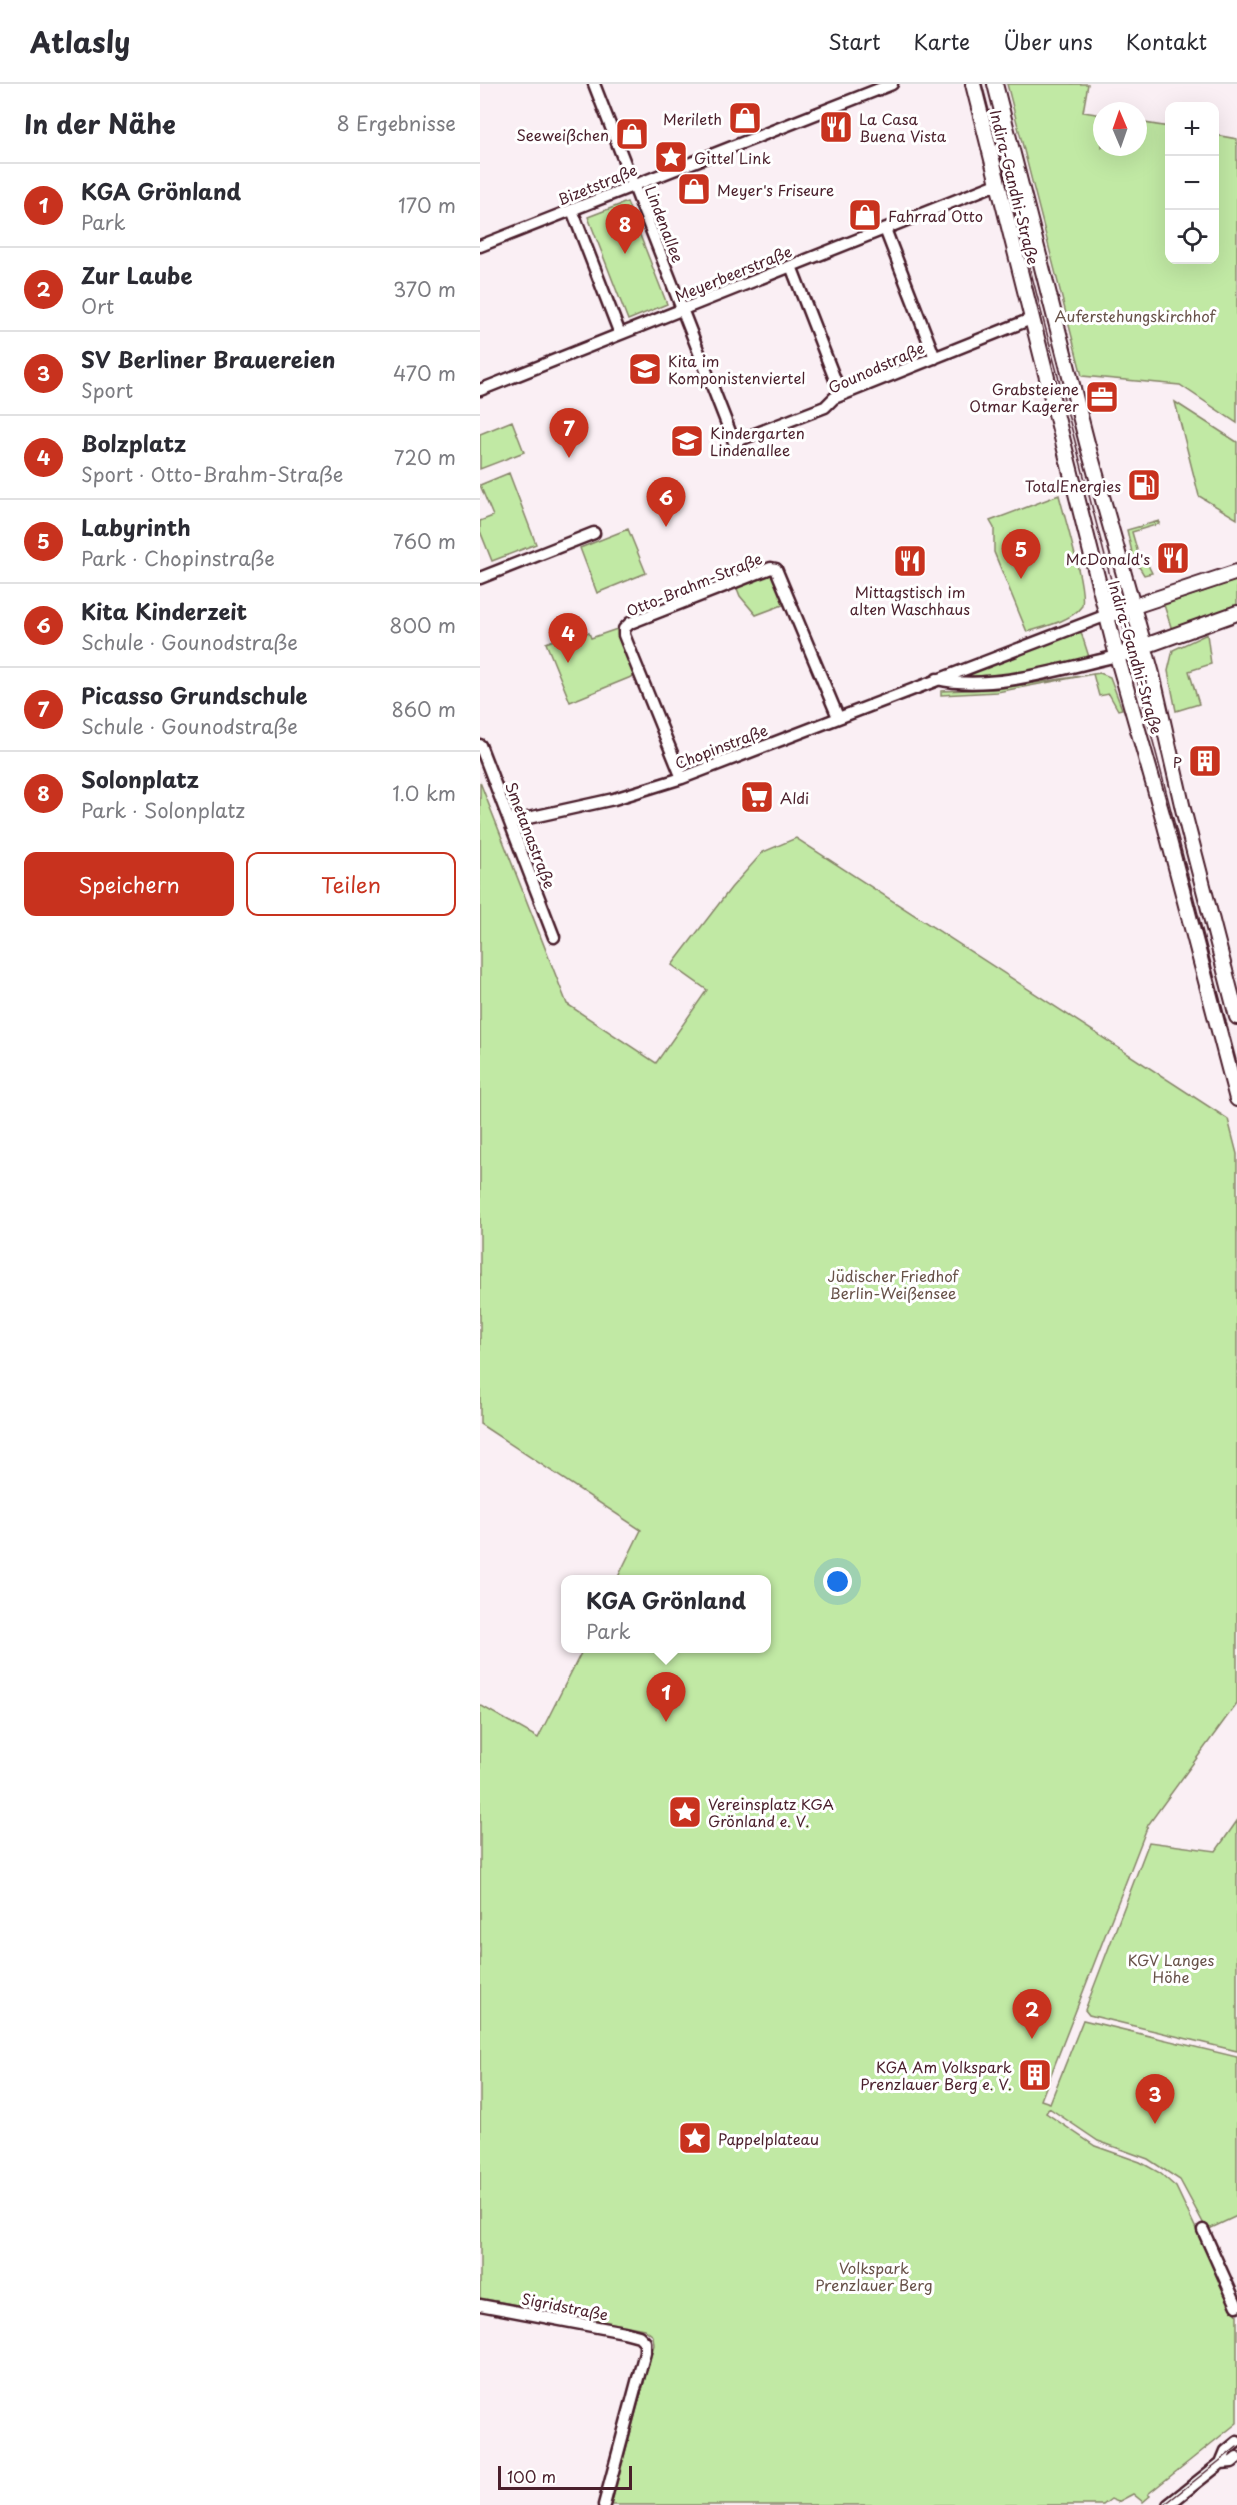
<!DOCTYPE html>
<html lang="de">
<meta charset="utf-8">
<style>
body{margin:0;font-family:"Playpen Sans",sans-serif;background:#f2f2f3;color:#2b2b33}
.controls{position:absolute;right:18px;top:18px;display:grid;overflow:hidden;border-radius:12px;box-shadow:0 6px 24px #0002}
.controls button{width:54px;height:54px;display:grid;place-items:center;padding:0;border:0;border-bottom:2px solid #e1e1e2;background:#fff;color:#2b2b33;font:30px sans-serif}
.compass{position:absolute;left:613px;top:18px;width:54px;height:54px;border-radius:50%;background:#fff;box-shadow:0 6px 24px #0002;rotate:358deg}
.scale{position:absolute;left:18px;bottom:15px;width:134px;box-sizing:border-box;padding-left:6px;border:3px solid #4a1f2b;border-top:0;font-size:16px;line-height:21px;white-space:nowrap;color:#4a1f2b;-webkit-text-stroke:4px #fff;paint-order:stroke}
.you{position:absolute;left:358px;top:1498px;width:21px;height:21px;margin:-15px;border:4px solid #fff;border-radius:50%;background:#1a73e8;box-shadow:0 0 0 9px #1a73e833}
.badge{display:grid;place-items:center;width:39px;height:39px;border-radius:50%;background:#c8321e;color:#fff;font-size:20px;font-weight:700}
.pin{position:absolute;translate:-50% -50px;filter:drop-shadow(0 2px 3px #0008)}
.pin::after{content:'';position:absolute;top:32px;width:21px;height:18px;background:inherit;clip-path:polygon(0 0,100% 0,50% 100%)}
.popup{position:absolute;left:81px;top:1491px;width:210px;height:78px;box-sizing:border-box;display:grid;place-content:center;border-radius:12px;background:#fff;filter:drop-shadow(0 2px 4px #0005);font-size:20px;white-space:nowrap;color:#7c7c81}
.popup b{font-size:22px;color:#2b2b33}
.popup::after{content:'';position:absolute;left:50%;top:100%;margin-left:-12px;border:12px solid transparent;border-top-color:#fff}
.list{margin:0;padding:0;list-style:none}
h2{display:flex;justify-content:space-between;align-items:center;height:78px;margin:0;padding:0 24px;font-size:26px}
h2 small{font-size:20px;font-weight:400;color:#7c7c81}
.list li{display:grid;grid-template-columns:39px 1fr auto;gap:18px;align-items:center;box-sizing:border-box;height:84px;padding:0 24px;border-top:2px solid #e1e1e2}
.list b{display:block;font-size:22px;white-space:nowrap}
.list p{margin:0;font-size:20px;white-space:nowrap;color:#7c7c81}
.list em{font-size:20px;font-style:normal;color:#7c7c81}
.actions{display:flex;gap:12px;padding:18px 24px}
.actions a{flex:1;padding:14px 0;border:2px solid #c8321e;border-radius:12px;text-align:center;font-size:21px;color:#c8321e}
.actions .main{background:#c8321e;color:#fff}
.icon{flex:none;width:33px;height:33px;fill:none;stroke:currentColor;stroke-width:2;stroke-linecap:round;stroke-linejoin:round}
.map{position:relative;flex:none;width:757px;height:2421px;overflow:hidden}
header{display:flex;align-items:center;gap:36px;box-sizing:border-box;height:84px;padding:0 30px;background:#fff;border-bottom:2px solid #e1e1e2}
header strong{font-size:28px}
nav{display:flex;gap:33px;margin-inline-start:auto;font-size:21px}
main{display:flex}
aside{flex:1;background:#fff}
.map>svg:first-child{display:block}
</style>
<header>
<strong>Atlasly</strong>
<nav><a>Start</a><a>Karte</a><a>Über uns</a><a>Kontakt</a></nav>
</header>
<main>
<aside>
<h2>In der Nähe<small>8 Ergebnisse</small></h2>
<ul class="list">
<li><span class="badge">1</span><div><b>KGA Grönland</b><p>Park</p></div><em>170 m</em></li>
<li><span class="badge">2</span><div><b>Zur Laube</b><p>Ort</p></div><em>370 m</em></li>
<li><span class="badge">3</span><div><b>SV Berliner Brauereien</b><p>Sport</p></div><em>470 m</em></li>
<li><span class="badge">4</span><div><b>Bolzplatz</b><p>Sport · Otto-Brahm-Straße</p></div><em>720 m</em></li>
<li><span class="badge">5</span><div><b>Labyrinth</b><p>Park · Chopinstraße</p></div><em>760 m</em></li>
<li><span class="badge">6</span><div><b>Kita Kinderzeit</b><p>Schule · Gounodstraße</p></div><em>800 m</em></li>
<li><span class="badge">7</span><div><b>Picasso Grundschule</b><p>Schule · Gounodstraße</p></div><em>860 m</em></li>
<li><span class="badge">8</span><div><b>Solonplatz</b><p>Park · Solonplatz</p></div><em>1.0 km</em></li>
</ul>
<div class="actions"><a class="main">Speichern</a><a>Teilen</a></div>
</aside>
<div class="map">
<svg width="757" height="2421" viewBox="0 0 757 2421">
<rect width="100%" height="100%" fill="#faeff4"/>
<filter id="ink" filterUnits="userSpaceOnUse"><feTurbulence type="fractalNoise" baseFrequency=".0167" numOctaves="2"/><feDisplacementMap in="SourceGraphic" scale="12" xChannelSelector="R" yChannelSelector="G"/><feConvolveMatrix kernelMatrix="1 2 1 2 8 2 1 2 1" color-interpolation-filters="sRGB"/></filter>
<g filter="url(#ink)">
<path fill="#c1e9a4" stroke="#868468" stroke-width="1.5" d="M 527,0 L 608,0 L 603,28 L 622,31 L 622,63 L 658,63 L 658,38 L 689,43 L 690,176 L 734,176 L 735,51 L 757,55 L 757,339 L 700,301 L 602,292 Z
M 147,118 L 187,220 L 148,236 L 108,133 Z
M 695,318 L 757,358 L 757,435 L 719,412 Z
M 32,337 L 44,368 L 0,385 L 0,350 Z
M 29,389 L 56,460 L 12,477 L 0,447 L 0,437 L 13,432 L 0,401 Z
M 579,411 C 583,428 609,512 601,523 C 591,537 563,543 547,548 L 514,468 L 514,444 L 510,437 Z
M 679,437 L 679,440 L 652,448 L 661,480 L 667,479 L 672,489 L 664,491 L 653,473 L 647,446 Z
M 148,445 L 166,489 L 117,509 L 100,464 Z
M 288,490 L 296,493 L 308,519 L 276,531 L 260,512 L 256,502 Z
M 757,496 L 757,525 L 692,546 L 684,521 Z
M 137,545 L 156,591 L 90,618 L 66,559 L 98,547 L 109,549 L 111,554 Z
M 600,545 L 609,573 L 538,589 L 484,593 L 484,590 Z
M 727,550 L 731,580 L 709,587 L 719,620 L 696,627 L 688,587 L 693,566 Z
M 620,589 L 630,593 L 642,625 L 638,626 L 629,610 L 619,612 L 613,590 L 517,608 L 461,611 L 461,607 L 516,605 Z
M 0,698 L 87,920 L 176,979 L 227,906 L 192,881 L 251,804 L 283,768 L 316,754 L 748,1035 L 757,1070 L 757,1619 L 668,1741 L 561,2016 L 570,2019 L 603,1936 L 757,1973 L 757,2132 L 727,2146 L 700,2096 L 668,2075 L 618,2057 L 569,2024 L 566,2029 L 615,2062 L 660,2078 L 680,2089 L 696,2103 L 757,2231 L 757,2339 L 668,2410 L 670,2412 L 663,2418 L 653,2410 L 638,2418 L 631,2415 L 623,2421 L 131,2421 L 174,2261 L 173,2252 L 164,2245 L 0,2214 L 0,1621 L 58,1654 L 103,1565 L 286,1564 L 286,1496 L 137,1495 L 161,1446 L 0,1340 Z
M 757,1737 L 757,1967 L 609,1931 L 605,1926 L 669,1758 L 736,1767 Z"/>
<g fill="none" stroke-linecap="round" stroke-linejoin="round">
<defs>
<path id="minor" d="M 114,0 L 254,358 L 345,323 L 354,314 L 551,235
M 92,126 L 140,250
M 405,145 L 455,274
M 0,162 L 412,0
M 311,182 L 361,311
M 0,306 L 517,100
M 0,494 L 114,449
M 457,595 C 510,608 585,584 637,572
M 0,661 L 74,853
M 202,694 L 144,551 L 144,545 L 150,539 L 291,484 L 296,485 L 358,633
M 30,738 L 134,715 L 202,694 L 627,531
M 723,2146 L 757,2222
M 0,2221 L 144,2248 L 159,2252 L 165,2258 L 165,2268 L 124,2421
M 741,2379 L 752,2378 L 757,2374
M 688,2421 L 741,2379 L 746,2367 L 757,2358"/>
<path id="major" d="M 493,0 L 637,572 L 682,730 L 757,1015
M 515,0 L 607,359 L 672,590 L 703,725 L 757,933
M 627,531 L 757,488
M 637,572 L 757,529"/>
</defs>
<use href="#minor" stroke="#4a1f2b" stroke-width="15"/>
<use href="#major" stroke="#4a1f2b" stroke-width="18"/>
<use href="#minor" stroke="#fff" stroke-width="10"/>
<use href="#major" stroke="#fff" stroke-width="14"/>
<path stroke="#4a1f2b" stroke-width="1.5" d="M 502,0 L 757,980
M 684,2421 L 757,2363"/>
</g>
</g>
<defs>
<symbol id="shop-square" viewBox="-11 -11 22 22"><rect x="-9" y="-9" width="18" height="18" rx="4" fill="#c8321e" stroke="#fff"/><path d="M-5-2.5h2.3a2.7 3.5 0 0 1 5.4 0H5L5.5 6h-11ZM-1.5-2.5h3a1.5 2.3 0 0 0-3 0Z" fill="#fff"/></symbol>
<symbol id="restaurant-square" viewBox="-11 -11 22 22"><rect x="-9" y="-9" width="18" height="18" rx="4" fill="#c8321e" stroke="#fff"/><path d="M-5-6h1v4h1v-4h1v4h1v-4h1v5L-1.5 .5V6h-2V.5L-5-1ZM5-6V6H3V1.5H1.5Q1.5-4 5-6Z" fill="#fff"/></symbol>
<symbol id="sight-square" viewBox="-11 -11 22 22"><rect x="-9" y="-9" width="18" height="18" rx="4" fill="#c8321e" stroke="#fff"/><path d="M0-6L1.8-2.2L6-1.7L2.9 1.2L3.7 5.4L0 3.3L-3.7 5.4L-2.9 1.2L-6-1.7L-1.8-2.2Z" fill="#fff"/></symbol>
<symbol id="school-square" viewBox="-11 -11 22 22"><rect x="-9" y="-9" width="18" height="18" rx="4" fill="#c8321e" stroke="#fff"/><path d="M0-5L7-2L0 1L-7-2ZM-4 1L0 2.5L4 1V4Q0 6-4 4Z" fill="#fff"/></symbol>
<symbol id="office-square" viewBox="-11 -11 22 22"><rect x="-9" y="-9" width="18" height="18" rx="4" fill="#c8321e" stroke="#fff"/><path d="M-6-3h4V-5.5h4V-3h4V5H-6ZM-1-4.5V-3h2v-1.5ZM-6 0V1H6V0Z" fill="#fff"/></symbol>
<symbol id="fuel-square" viewBox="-11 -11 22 22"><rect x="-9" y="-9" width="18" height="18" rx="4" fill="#c8321e" stroke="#fff"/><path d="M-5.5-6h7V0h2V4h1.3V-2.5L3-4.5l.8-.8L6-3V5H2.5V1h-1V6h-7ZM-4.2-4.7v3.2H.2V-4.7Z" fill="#fff"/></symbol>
<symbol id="building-square" viewBox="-11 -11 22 22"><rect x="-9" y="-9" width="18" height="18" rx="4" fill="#c8321e" stroke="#fff"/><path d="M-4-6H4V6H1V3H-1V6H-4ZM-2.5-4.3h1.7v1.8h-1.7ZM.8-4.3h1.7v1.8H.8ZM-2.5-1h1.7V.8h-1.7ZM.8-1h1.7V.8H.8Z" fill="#fff"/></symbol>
<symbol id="supermarket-square" viewBox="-11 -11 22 22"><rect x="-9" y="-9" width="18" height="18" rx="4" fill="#c8321e" stroke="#fff"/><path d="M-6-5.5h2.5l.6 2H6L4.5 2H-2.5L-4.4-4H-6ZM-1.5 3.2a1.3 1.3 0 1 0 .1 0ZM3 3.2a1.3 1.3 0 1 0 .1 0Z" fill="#fff"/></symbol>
</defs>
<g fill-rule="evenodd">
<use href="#shop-square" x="246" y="15" width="38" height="38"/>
<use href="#restaurant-square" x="337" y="24" width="38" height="38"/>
<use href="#shop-square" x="133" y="31" width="38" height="38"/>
<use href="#sight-square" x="172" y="54" width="38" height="38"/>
<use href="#shop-square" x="195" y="86" width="38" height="38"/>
<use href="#shop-square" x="366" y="112" width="38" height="38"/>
<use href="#school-square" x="146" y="266" width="38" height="38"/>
<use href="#office-square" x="603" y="294" width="38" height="38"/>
<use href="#school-square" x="188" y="338" width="38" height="38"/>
<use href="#fuel-square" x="645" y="382" width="38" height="38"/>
<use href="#restaurant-square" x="674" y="455" width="38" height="38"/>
<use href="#restaurant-square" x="411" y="458" width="38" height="38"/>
<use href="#building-square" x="706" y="658" width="38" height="38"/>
<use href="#supermarket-square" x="258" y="694" width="38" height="38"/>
<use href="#sight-square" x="186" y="1709" width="38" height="38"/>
<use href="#building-square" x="536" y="1972" width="38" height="38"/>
<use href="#sight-square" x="196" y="2035" width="38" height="38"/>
</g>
<g text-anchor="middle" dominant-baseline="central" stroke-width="6" stroke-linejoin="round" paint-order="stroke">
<g font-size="15" fill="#4a1f2b" stroke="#fff" text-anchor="start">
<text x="242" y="34" text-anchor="end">Merileth</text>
<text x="379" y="34">La Casa<tspan x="379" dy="17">Buena Vista</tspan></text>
<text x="129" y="50" text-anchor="end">Seeweißchen</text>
<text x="214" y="73">Gittel Link</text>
<text x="237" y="105">Meyer's Friseure</text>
<text x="408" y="131">Fahrrad Otto</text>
<text x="188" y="276">Kita im<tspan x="188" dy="17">Komponistenviertel</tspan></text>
<text x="599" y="304" text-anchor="end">Grabsteiene<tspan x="599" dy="17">Otmar Kagerer</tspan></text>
<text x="230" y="348">Kindergarten<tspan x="230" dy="17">Lindenallee</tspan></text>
<text x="641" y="401" text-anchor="end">TotalEnergies</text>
<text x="670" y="474" text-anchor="end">McDonald's</text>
<text x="430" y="507" text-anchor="middle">Mittagstisch im<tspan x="430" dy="17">alten Waschhaus</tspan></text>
<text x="702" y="677" text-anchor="end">P</text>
<text x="300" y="713">Aldi</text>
<text x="228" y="1719">Vereinsplatz KGA<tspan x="228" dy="17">Grönland e. V.</tspan></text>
<text x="532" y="1982" text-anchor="end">KGA Am Volkspark<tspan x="532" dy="17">Prenzlauer Berg e. V.</tspan></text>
<text x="238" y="2054">Pappelplateau</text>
</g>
<g font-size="15" fill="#4a1f2b" stroke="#fff">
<text transform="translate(117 100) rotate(-22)">Bizetstraße</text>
<text transform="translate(535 103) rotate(76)">Indira-Gandhi-Straße</text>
<text transform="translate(185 140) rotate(69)">Lindenallee</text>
<text transform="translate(253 189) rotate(-22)">Meyerbeerstraße</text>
<text transform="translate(396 283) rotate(-24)">Gounodstraße</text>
<text transform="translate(214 500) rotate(-22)">Otto-Brahm-Straße</text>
<text transform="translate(656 573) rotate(74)">Indira-Gandhi-Straße</text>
<text transform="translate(241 662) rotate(-21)">Chopinstraße</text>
<text transform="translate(51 751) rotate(69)">Smetanastraße</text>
<text transform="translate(85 2222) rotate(11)">Sigridstraße</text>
</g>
<g font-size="15" fill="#685249" stroke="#fff">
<text x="655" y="231">Auferstehungskirchhof</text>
<text x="413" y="1191">Jüdischer Friedhof<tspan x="413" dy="17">Berlin-Weißensee</tspan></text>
<text x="691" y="1875">KGV Langes<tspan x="691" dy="17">Höhe</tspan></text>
<text x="394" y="2183">Volkspark<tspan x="394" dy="17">Prenzlauer Berg</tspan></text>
</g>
</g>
</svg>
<div class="controls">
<button>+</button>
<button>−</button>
<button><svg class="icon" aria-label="locate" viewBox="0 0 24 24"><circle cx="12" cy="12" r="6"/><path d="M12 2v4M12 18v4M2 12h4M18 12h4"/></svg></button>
</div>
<svg class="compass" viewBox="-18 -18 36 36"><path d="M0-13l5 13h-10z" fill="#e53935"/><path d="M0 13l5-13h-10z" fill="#7c7c81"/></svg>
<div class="scale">100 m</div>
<div class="you"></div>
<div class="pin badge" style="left:186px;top:1638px">1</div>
<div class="popup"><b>KGA Grönland</b>Park</div>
<div class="pin badge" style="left:552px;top:1955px">2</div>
<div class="pin badge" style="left:675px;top:2040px">3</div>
<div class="pin badge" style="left:88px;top:579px">4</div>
<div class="pin badge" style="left:541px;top:495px">5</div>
<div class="pin badge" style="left:186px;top:443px">6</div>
<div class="pin badge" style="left:89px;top:374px">7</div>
<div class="pin badge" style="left:145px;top:170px">8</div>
</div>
</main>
